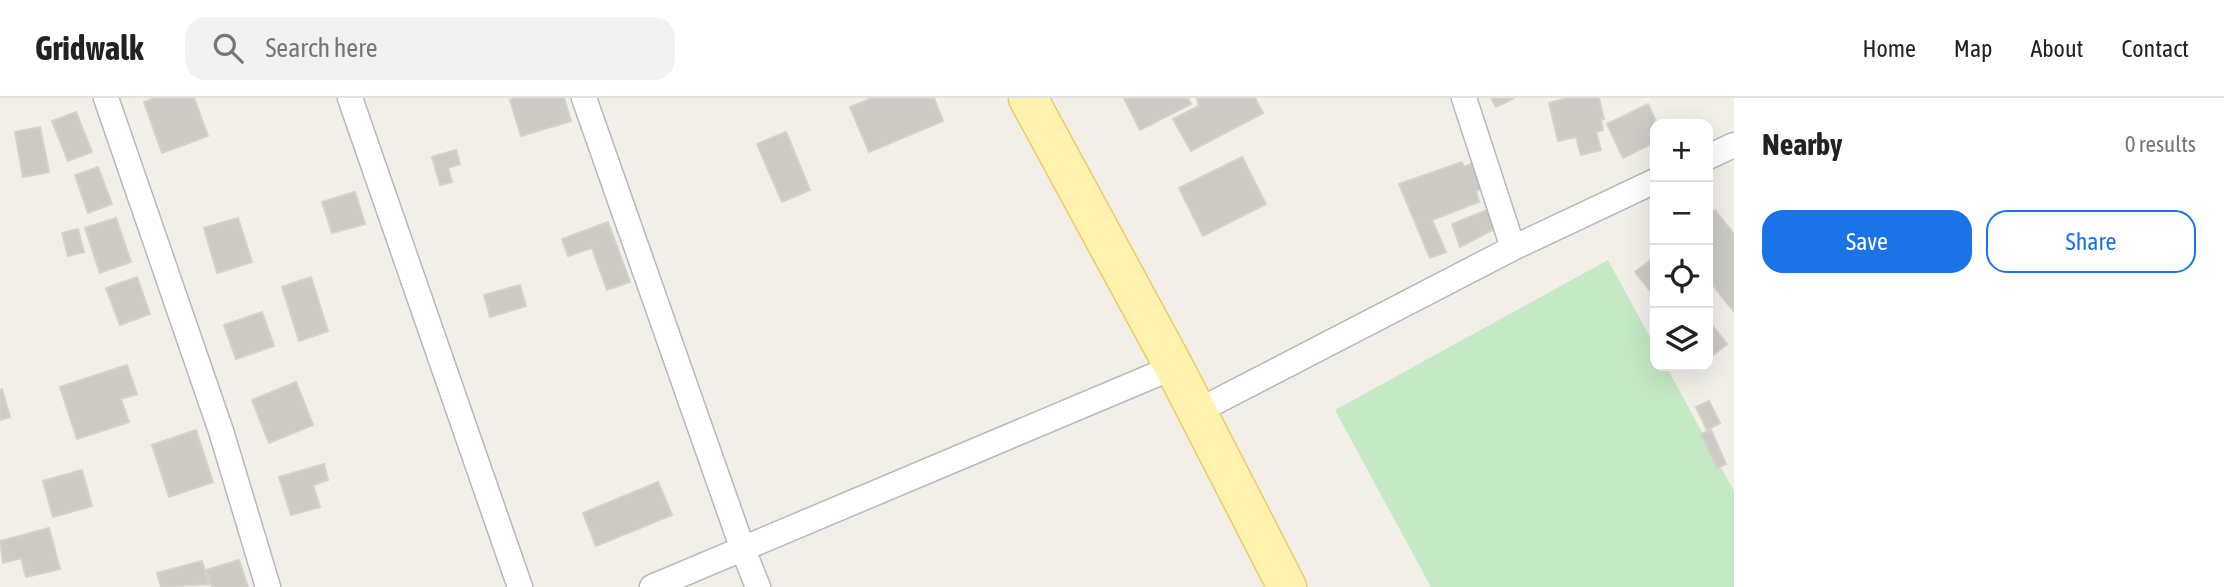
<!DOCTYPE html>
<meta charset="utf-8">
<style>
body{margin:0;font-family:"Asap Condensed",sans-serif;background:#f2f2f2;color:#222}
.controls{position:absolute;right:21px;top:21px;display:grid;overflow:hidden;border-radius:14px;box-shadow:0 7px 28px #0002}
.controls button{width:63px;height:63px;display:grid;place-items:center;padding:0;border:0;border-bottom:2px solid #e0e0e0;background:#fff;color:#222;font:35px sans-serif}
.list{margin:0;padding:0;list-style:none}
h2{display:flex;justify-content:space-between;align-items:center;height:91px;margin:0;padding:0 28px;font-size:30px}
h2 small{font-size:23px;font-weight:400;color:#767676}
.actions{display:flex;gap:14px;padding:21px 28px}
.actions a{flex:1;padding:16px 0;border:2px solid #1a73e8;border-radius:21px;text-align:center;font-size:24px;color:#1a73e8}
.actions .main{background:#1a73e8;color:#fff}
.icon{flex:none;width:38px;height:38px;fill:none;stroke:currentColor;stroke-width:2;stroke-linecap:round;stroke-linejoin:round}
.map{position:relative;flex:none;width:1734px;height:489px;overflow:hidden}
header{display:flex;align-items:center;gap:42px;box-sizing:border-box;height:98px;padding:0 35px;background:#fff;border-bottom:2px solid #e0e0e0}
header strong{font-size:33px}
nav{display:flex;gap:38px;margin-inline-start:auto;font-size:24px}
.search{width:490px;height:63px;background:#f2f2f2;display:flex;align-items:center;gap:18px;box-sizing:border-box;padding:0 24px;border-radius:21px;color:#767676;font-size:26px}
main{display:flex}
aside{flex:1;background:#fff}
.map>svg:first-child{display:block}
</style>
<header>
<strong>Gridwalk</strong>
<div class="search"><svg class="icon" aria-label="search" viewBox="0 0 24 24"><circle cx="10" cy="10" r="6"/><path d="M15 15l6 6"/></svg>Search here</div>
<nav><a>Home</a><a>Map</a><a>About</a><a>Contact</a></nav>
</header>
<main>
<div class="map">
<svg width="1734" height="489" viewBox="0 0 1734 489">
<rect width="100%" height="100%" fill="#f1efe8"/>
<path fill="#c5e8c5" d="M 1608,162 L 1655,248 L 1655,268 L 1666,268 L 1734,393 L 1734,489 L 1431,489 L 1335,312 Z"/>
<path fill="#cccac5" stroke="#d6d1c6" stroke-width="2" d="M 155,0 L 194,0 L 208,38 L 162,55 L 144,4 Z
M 516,0 L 564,0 L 571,23 L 521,38 L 510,2 Z
M 872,0 L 934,0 L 943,23 L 869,54 L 850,9 Z
M 1124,0 L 1188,0 L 1191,6 L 1140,32 Z
M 1255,0 L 1263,15 L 1191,53 L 1173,21 L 1199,8 L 1197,0 Z
M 1491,0 L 1514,0 L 1496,9 Z
M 1568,0 L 1599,0 L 1604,21 L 1601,21 L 1603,32 L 1596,34 L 1601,52 L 1581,57 L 1576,39 L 1558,43 L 1549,5 Z
M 1648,6 L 1657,26 L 1655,44 L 1623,60 L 1607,26 Z
M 76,14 L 92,54 L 68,63 L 52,23 Z
M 40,29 L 49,74 L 23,79 L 15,34 Z
M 786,34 L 810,92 L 782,104 L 757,46 Z
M 456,52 L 460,66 L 448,70 L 452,84 L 440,87 L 432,59 Z
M 1242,59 L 1266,106 L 1203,138 L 1179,90 Z
M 1462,64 L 1464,69 L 1475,64 L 1486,89 L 1476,93 L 1479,104 L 1432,122 L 1446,154 L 1430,160 L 1399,86 Z
M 98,69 L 112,106 L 88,115 L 75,77 Z
M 355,94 L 365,126 L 332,135 L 322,104 Z
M 1492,110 L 1498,129 L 1460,149 L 1452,126 Z
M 1715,112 L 1734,136 L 1734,214 L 1708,181 L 1708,117 Z
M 116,120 L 131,164 L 100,175 L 85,130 Z
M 238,120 L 252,164 L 217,175 L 204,130 Z
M 608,124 L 630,184 L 607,192 L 592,150 L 568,158 L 562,141 Z
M 78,131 L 84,154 L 68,158 L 62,135 Z
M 1655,159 L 1655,199 L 1635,174 Z
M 137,179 L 150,216 L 120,227 L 106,190 Z
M 311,179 L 328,233 L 299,243 L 282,189 Z
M 520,187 L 526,208 L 490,219 L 484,197 Z
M 262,214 L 274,248 L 236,261 L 224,227 Z
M 1708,222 L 1727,246 L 1708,261 Z
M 127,267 L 137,296 L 121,301 L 129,324 L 77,341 L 60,289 Z
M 296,284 L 313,327 L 269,345 L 252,302 Z
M 2,291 L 10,319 L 0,322 L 0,292 Z
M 1709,303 L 1720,325 L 1707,332 L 1696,309 Z
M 196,332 L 213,384 L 169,399 L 152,347 Z
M 1711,332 L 1726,366 L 1717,370 L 1701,336 Z
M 324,366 L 328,382 L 313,387 L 320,409 L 291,417 L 279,379 Z
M 82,372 L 92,408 L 53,419 L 43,383 Z
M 658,384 L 672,417 L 596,448 L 583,415 Z
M 49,430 L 60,471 L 26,479 L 21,460 L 3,465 L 0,443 Z
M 239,462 L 248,489 L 212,489 L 206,472 Z
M 202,463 L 209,486 L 161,489 L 157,475 Z"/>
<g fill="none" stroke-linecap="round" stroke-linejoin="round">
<defs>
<path id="minor" d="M 106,0 L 221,333 L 268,489
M 350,0 L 520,489
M 584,0 L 742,449 L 758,489
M 1464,0 L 1513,150
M 1708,59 L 1734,47
M 1196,314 L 1513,150 L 1655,83
M 652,489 L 1174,269"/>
<path id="primary" d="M 1028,0 L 1174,269 L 1287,489"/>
</defs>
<use href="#minor" stroke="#b5b8bc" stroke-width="27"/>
<use href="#primary" stroke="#f2c960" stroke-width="41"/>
<use href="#minor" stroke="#fff" stroke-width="24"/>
<use href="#primary" stroke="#fff2af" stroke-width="38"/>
</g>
</svg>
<div class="controls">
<button>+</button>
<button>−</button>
<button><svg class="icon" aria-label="locate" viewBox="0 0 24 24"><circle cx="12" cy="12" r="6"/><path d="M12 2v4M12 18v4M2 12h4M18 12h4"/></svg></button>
<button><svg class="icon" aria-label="layers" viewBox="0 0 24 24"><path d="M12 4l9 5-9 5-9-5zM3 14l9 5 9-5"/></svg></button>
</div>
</div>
<aside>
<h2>Nearby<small>0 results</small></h2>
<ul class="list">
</ul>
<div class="actions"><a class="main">Save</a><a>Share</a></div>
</aside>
</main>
